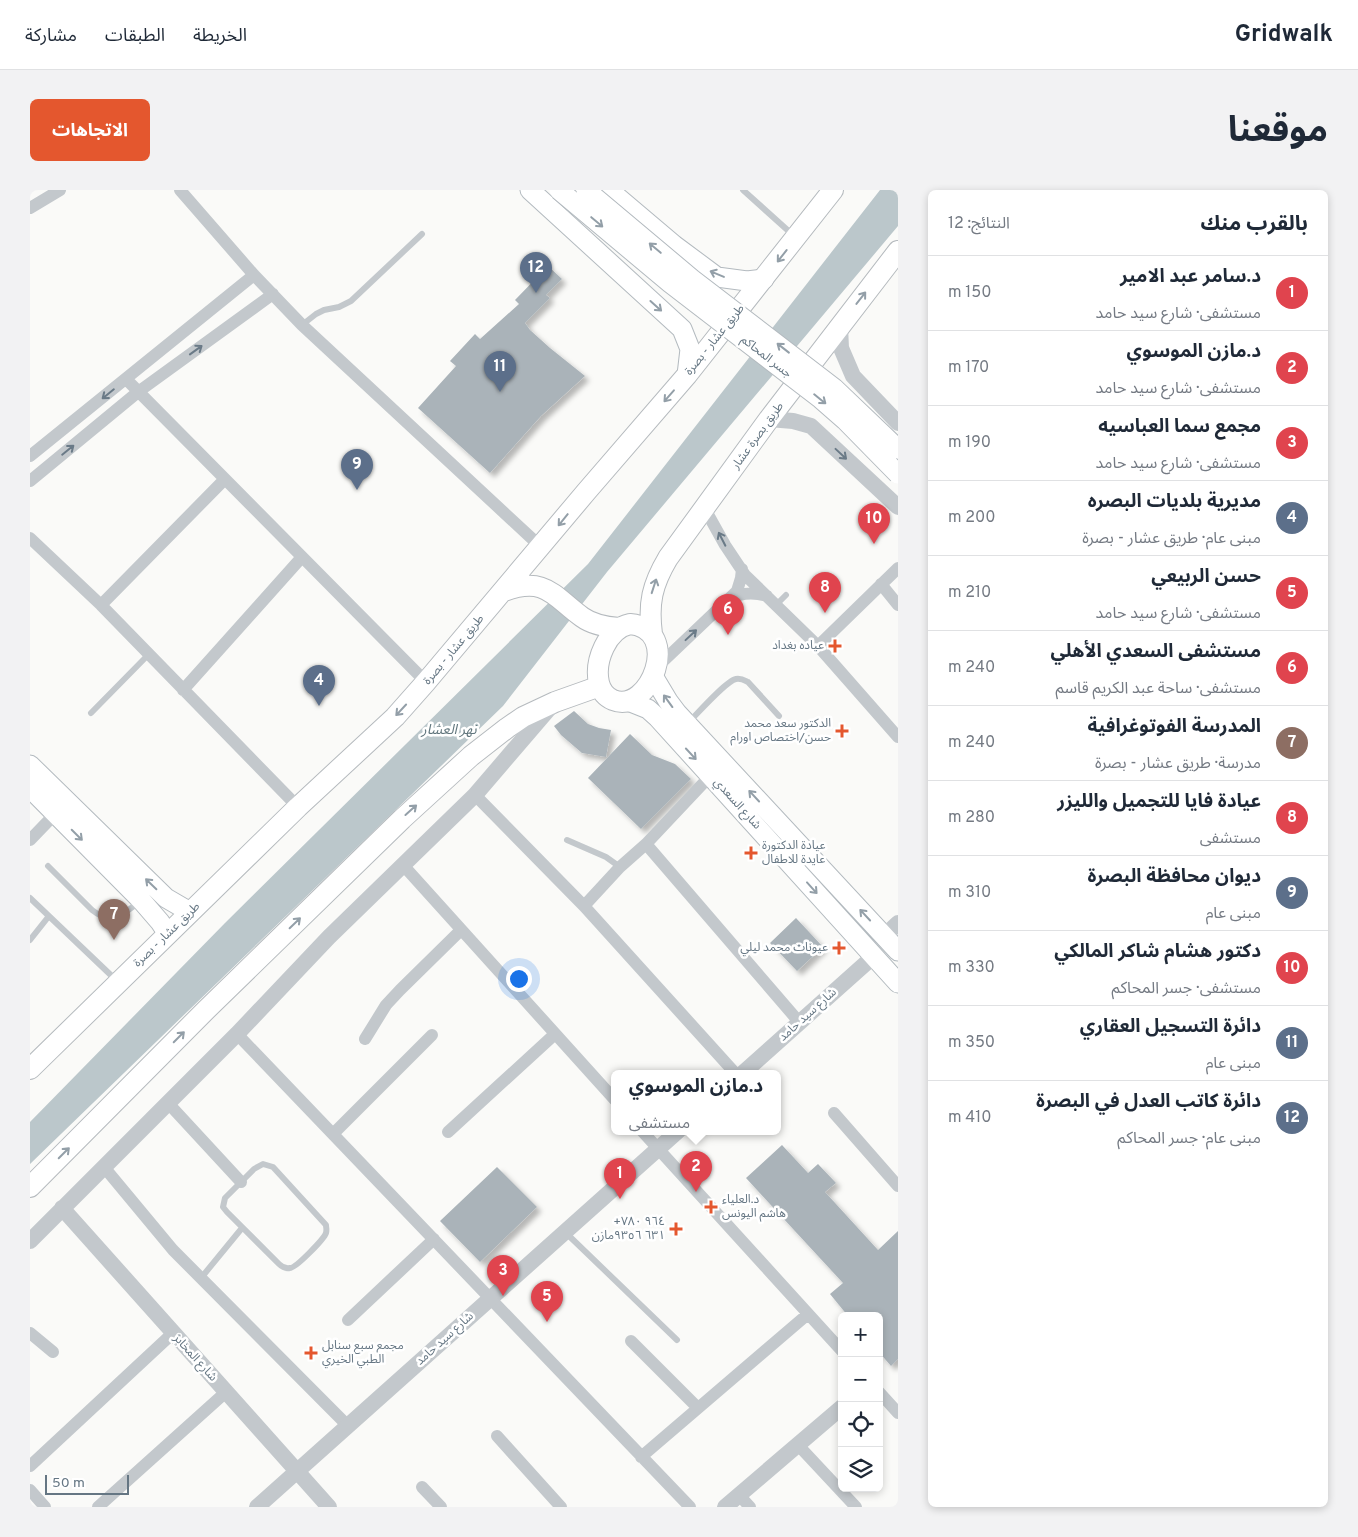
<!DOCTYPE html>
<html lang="ar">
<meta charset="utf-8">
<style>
body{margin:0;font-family:Overpass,"Noto Sans Arabic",sans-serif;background:#f2f2f3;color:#1f2937;direction:rtl}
.controls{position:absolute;right:15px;bottom:15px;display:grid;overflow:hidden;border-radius:8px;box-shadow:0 2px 8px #0003}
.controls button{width:45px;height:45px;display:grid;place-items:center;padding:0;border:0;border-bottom:1px solid #e0e1e3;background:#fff;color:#1f2937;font:25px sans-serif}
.scale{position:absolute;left:15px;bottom:12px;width:84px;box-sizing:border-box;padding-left:5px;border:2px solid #657683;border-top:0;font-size:14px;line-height:18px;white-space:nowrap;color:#657683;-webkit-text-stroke:4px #fff;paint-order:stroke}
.you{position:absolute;left:488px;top:788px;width:18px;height:18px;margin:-12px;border:4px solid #fff;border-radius:50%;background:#1a73e8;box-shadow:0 0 0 8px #1a73e833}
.badge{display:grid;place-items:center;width:32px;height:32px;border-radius:50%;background:#e4572e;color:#fff;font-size:16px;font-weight:700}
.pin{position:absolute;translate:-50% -41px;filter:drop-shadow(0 1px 2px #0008)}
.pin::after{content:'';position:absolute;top:26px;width:18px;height:15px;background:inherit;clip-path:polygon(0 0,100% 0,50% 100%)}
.popup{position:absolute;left:581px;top:880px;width:170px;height:65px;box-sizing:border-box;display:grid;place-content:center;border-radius:8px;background:#fff;filter:drop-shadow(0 1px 4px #0005);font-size:16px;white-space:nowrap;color:#747a83}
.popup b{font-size:19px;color:#1f2937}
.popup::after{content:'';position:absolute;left:50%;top:100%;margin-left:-10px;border:10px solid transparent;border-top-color:#fff}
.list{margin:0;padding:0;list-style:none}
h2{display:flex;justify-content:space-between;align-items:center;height:65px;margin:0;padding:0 20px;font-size:21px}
h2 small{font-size:16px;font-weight:400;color:#747a83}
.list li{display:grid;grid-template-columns:32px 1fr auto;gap:15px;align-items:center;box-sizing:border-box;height:75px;padding:0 20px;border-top:1px solid #e0e1e3}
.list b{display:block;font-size:19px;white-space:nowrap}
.list p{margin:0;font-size:16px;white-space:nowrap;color:#747a83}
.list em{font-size:16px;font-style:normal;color:#747a83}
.icon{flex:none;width:28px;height:28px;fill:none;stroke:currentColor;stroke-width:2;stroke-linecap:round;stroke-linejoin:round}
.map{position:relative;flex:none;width:868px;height:1317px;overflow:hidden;direction:ltr;border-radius:8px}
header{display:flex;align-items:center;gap:30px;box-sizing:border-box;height:70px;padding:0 25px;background:#fff;border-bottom:1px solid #e0e1e3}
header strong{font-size:24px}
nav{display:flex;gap:28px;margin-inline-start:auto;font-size:18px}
.intro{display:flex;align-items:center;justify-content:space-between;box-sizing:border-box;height:120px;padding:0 30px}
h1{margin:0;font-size:35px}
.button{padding:12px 22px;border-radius:8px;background:#e4572e;color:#fff;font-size:18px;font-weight:700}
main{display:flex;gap:30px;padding:0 30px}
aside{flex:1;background:#fff;border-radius:8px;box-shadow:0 2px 8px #0003}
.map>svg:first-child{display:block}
</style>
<header>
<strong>Gridwalk</strong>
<nav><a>الخريطة</a><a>الطبقات</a><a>مشاركة</a></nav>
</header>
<div class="intro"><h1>موقعنا</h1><a class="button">الاتجاهات</a></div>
<main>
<aside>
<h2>بالقرب منك<small>النتائج: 12</small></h2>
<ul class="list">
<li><span class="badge" style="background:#e0444e">1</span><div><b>د.سامر عبد الامير</b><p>مستشفى · شارع سيد حامد</p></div><em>150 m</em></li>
<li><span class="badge" style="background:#e0444e">2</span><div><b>د.مازن الموسوي</b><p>مستشفى · شارع سيد حامد</p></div><em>170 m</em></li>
<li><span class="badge" style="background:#e0444e">3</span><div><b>مجمع سما العباسيه</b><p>مستشفى · شارع سيد حامد</p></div><em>190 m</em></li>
<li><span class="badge" style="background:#5c6f8a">4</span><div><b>مديرية بلديات البصره</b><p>مبنى عام · طريق عشار - بصرة</p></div><em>200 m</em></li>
<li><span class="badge" style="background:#e0444e">5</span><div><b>حسن الربيعي</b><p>مستشفى · شارع سيد حامد</p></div><em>210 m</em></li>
<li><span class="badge" style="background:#e0444e">6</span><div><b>مستشفى السعدي الأهلي</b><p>مستشفى · ساحة عبد الكريم قاسم</p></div><em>240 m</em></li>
<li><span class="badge" style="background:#8d6e63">7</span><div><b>المدرسة الفوتوغرافية</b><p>مدرسة · طريق عشار - بصرة</p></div><em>240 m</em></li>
<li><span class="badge" style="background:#e0444e">8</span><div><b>عيادة فايا للتجميل والليزر</b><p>مستشفى</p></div><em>280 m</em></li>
<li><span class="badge" style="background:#5c6f8a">9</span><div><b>ديوان محافظة البصرة</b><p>مبنى عام</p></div><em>310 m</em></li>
<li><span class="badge" style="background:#e0444e">10</span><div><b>دكتور هشام شاكر المالكي</b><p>مستشفى · جسر المحاكم</p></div><em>330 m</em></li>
<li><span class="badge" style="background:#5c6f8a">11</span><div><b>دائرة التسجيل العقاري</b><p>مبنى عام</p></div><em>350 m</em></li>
<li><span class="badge" style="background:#5c6f8a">12</span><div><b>دائرة كاتب العدل في البصرة</b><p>مبنى عام · جسر المحاكم</p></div><em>410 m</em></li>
</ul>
</aside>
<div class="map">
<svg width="868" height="1317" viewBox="0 0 868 1317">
<defs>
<filter id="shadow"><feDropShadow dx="4.5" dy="4.5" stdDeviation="2.5" flood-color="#0004"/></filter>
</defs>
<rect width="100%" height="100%" fill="#fafaf8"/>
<path fill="#bbc7cb" d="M 850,0 L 868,0 L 868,36 L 577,382 L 473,516 L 0,974 L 0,932 L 195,733 L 558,374 Z"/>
<path fill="#aab3b9" filter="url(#shadow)" d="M 518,76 L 532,89 L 516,105 L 520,108 L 495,133 L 500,140 L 520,158 L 555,186 L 511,226 L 460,283 L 388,218 L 426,176 L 420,171 L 445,144 L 450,149 L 489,114 L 485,110 Z
M 544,521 L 558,534 L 569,538 L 581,540 L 576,567 L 552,563 L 531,545 L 524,536 Z
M 600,544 L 622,565 L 645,574 L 661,589 L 611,639 L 558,588 Z
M 766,728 L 793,757 L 767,781 L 740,753 Z
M 752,955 L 778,983 L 788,974 L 806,993 L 795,1002 L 848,1060 L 868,1041 L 868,1169 L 861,1176 L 849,1162 L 849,1126 L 818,1126 L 800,1104 L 813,1093 L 716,988 Z
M 467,977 L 507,1017 L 450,1072 L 410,1031 Z"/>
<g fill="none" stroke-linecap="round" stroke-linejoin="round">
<defs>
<path id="secondary" d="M 500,0 L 652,139 L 660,159 L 657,185
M 579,0 L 644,55 L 687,87 L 717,91 L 734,89
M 623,486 L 638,511 L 647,523 L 868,761
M 598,511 L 618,519 L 628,528 L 868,793
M 0,575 L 136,708 L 160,722
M 0,598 L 111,710 L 130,732 L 138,744"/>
<path id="primary" d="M 474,401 C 516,386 523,406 552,427 C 563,435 576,437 589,438
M 600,434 C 653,439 620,525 583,510 C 576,507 571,501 569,493 C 564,471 577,439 600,434 Z
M 622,444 C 618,413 622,395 638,368 L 739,229 L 868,61
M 0,879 L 268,617 L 365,527 L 396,492 L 556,302 L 657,185 L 803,0
M 0,997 L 176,820 L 372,629 L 441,566 L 477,538 L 493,527 L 525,512 L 570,496"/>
</defs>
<use href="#secondary" stroke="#b3babf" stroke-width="21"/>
<use href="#primary" stroke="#b5babe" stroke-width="22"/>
<path stroke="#c3c8cc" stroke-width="6" d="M 713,0 L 763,45
M 272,135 L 286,124 L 294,120 L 309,117 L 321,111 L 392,44
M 746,415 L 756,405
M 61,523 L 119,464
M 658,533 C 667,524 696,491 706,489 C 711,488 714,490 718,492 L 749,526
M 537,650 L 576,667 L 590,677
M 18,676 L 62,720 C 82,736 93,724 109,712
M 0,708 L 86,790
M 0,750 L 19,726
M 233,974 L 243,977 L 296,1035 C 296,1038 297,1039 296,1043 C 294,1049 266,1078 260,1078 C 255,1079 252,1077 249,1074 L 197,1022 L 193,1017 L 195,1008 L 224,979 Z
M 536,1043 L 647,1150
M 171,1088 L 212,1038"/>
<path stroke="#c3c8cc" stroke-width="12" d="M 150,0 L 224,85 L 272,135 L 511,357
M 0,18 L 30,0
M 96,189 L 396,492
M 0,266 L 224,85
M 0,291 L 108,202 L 243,104
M 675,319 L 695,355 L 715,385 L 788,456 L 868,547
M 0,348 L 71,415 L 268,617
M 851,394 L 868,415
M 699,409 C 712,402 724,402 737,406
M 71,415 L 195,289
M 788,456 L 868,378
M 626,478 L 707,401 L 711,388 L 712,379
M 153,500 L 272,367
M 445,605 L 554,716 L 705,883
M 0,650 L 26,623
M 616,654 L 770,833
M 373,675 L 585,910
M 554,716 L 590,677 L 616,654 L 681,585
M 207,844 L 660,1317
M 335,849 L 356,815 L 370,800 L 431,740
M 138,913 L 211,992
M 804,923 L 868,996
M 612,941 L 812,1161
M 418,942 L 525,844
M 303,944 L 402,845
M 74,977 L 143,1060 L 318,1236
M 318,1130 L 404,1049
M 0,1143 L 23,1162
M 601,1151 L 668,1218
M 849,1202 L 868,1223
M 467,1246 L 531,1317
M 768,1255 L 826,1317
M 611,1267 L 778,1124
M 0,1276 L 143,1143
M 392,1297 L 411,1317
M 0,1300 L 15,1317
M 709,1305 L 720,1317
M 68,1317 L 196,1202"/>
<path stroke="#c3c8cc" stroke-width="16" d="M 810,136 L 811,158 L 823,186 L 868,233
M 739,229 L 763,231 L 781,236 L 868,317
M 854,746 L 868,733
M 713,883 L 844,766
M 32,1018 L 299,1317
M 0,1051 L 207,844 L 299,747 L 445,605 L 523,514
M 227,1317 L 648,941
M 695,1317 L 812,1217"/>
<use href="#secondary" stroke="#fff" stroke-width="19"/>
<use href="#primary" stroke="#fff" stroke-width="20"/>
<defs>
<path id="secondary-bridge" d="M 529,0 L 640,93 L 791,209 L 815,230 L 868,284
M 556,0 L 662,89 L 804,198 L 868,259"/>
</defs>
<use href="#secondary-bridge" stroke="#b3babf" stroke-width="21" stroke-linecap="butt"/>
<use href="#secondary-bridge" stroke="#fff" stroke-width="19"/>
</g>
<defs><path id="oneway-shaft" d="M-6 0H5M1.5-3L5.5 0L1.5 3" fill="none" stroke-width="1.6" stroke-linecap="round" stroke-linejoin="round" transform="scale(1.25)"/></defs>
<g stroke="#939fa8">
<use href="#oneway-shaft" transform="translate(567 32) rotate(40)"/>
<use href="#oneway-shaft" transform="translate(625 58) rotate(-140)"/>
<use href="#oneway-shaft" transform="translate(752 66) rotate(128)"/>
<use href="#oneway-shaft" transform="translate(687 84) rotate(-157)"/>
<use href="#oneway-shaft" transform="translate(831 108) rotate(-52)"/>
<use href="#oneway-shaft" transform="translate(626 116) rotate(42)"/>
<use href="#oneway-shaft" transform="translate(753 158) rotate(-142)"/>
<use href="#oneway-shaft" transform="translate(639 206) rotate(131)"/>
<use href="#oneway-shaft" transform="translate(790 209) rotate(39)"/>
<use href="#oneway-shaft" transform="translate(533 330) rotate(129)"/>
<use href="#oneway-shaft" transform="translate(624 396) rotate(-72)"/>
<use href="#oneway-shaft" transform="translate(638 511) rotate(-126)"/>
<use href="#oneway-shaft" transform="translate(371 520) rotate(133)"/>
<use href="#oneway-shaft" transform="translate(661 564) rotate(47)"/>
<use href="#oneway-shaft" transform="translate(724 606) rotate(-133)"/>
<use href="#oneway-shaft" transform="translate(381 620) rotate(-42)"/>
<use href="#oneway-shaft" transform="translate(47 645) rotate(45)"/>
<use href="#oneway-shaft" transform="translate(121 694) rotate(-136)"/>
<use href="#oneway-shaft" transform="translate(782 698) rotate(48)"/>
<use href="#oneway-shaft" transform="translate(835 725) rotate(-133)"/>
<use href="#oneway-shaft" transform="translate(265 733) rotate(-44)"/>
<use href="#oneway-shaft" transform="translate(149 847) rotate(-45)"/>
<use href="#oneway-shaft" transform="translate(34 963) rotate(-45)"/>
</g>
<g stroke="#6a7a87">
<use href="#oneway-shaft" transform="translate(166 160) rotate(-36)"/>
<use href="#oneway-shaft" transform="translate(78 204) rotate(141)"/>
<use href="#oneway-shaft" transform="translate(38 260) rotate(-39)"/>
<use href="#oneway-shaft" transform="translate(811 264) rotate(43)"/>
<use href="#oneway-shaft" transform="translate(692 349) rotate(-117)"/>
<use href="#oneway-shaft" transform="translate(661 445) rotate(-43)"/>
</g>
<g fill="#e4572e" stroke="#fff" stroke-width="2">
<path d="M802.5 448.5h5v5h5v5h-5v5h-5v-5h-5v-5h5z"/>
<path d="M809.5 533.5h5v5h5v5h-5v5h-5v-5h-5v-5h5z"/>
<path d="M718.5 655.5h5v5h5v5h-5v5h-5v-5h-5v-5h5z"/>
<path d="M806.5 750.5h5v5h5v5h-5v5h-5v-5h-5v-5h5z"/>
<path d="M678.5 1009.5h5v5h5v5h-5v5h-5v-5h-5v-5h5z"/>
<path d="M643.5 1031.5h5v5h5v5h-5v5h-5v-5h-5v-5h5z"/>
<path d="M278.5 1155.5h5v5h5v5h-5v5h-5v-5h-5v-5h5z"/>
</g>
<g text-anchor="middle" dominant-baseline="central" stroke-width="5" stroke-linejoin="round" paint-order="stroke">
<g font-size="12" fill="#657683" stroke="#fff">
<text transform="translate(685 150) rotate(-51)">طريق عشار - بصرة</text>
<text transform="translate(736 167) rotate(38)">جسر المحاكم</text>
<text transform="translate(728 246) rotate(-54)">طريق بصرة عشار</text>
<text transform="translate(424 460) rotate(-50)">طريق عشار - بصرة</text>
<text transform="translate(707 614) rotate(48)">شارع السعدي</text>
<text transform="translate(137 745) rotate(-44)">طريق عشار - بصرة</text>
<text transform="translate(778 825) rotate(-42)">شارع سيد حامد</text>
<text transform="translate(415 1149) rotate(-42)">شارع سيد حامد</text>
<text transform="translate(165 1168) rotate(48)">شارع المخابز</text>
</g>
<g font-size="12" fill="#657683" stroke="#fff" text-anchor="end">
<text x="794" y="456">عياده بغداد</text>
<text x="801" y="534">الدكتور سعد محمد<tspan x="801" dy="14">حسن/اختصاص اورام</tspan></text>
<text x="732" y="656" text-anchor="start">عيادة الدكتورة<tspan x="732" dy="14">عايدة للاطفال</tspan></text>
<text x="798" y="758">عيونات محمد ليلي</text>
<text x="692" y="1010" text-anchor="start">د.العلياء<tspan x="692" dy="14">هاشم اليونس</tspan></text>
<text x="635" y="1032">+٩٦٤ ٧٨٠<tspan x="635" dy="14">٦٣١ ٩٣٥٦مازن</tspan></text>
<text x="292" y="1156" text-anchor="start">مجمع سبع سنابل<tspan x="292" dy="14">الطبي الخيري</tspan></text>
</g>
<g font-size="14" font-style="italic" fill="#60757c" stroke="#fff">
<text x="419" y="540">نهر العشار</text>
</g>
</g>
</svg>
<div class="controls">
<button>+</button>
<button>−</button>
<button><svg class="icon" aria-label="locate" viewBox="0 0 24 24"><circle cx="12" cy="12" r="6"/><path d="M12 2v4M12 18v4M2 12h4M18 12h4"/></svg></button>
<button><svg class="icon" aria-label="layers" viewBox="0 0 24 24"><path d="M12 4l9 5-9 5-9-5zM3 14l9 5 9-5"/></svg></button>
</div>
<div class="scale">50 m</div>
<div class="you"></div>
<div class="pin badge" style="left:590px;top:1009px;background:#e0444e">1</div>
<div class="pin badge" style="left:666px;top:1002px;background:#e0444e">2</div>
<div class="popup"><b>د.مازن الموسوي</b>مستشفى</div>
<div class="pin badge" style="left:473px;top:1106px;background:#e0444e">3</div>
<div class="pin badge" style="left:289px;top:516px;background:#5c6f8a">4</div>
<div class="pin badge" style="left:517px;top:1132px;background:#e0444e">5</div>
<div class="pin badge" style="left:698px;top:445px;background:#e0444e">6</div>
<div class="pin badge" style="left:84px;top:750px;background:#8d6e63">7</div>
<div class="pin badge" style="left:795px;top:423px;background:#e0444e">8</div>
<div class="pin badge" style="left:327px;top:300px;background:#5c6f8a">9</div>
<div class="pin badge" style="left:844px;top:354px;background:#e0444e">10</div>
<div class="pin badge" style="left:470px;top:202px;background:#5c6f8a">11</div>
<div class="pin badge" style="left:506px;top:103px;background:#5c6f8a">12</div>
</div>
</main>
